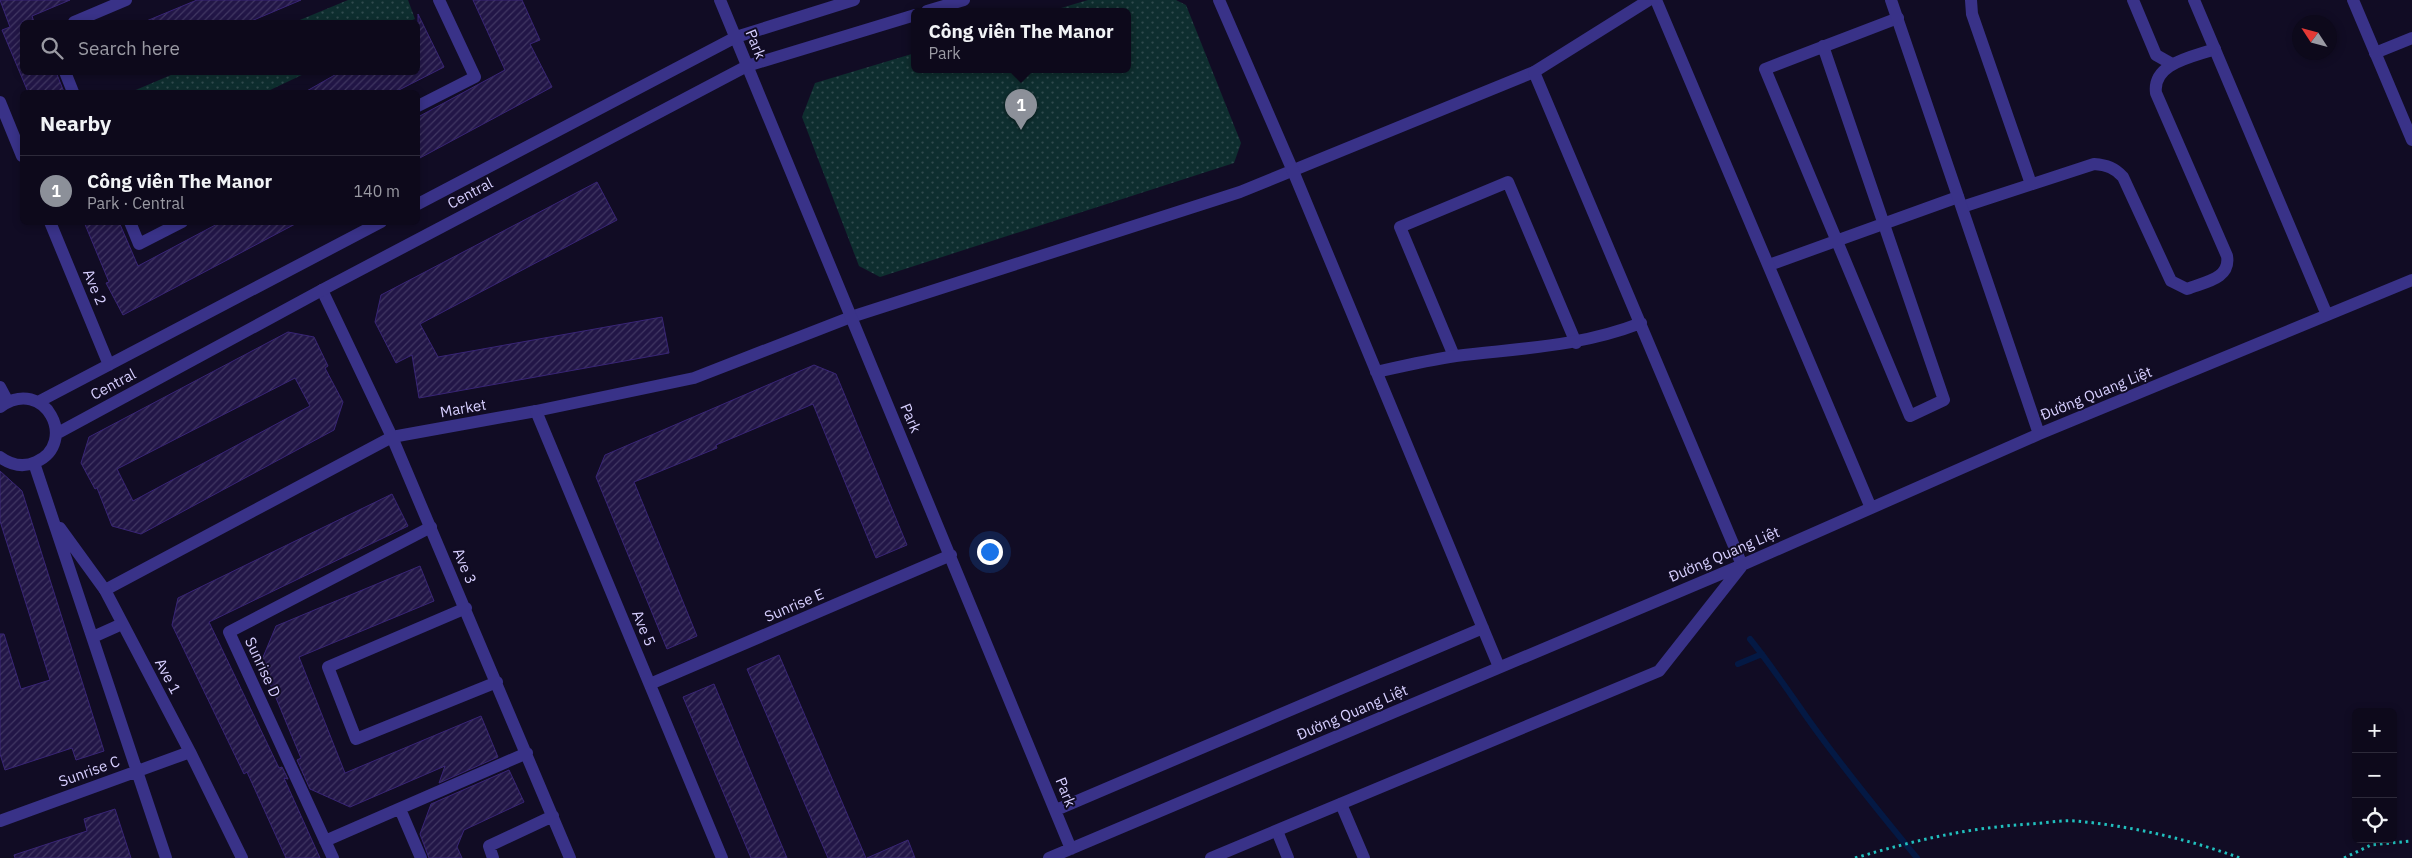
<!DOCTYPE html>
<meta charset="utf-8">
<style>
body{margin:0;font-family:"IBM Plex Sans",sans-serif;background:#161224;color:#f1f3f6}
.controls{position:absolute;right:15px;bottom:15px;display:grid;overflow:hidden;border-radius:8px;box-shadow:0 2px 8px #0003}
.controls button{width:45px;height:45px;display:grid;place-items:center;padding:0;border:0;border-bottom:1px solid #2d2a3a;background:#0d091b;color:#f1f3f6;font:25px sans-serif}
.compass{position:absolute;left:2292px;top:15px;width:45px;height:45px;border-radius:50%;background:#0d091b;box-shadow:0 2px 8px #0003;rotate:306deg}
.you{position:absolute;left:989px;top:551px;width:18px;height:18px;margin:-12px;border:4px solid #fff;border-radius:50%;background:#1a73e8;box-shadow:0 0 0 8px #1a73e833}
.badge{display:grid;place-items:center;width:32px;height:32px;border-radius:50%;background:#8c9099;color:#fff;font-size:16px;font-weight:700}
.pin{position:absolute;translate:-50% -41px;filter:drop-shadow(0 1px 2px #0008)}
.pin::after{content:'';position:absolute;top:26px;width:18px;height:15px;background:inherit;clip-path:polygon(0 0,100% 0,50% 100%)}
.popup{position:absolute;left:911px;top:8px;width:220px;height:65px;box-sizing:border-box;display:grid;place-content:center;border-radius:8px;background:#0d091b;filter:drop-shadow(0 1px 4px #0005);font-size:16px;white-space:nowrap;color:#9a9aa3}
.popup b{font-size:19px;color:#f1f3f6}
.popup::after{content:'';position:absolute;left:50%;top:100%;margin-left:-10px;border:10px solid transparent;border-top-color:#0d091b}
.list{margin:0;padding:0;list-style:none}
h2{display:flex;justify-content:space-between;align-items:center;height:65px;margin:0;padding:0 20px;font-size:21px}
h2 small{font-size:16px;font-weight:400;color:#9a9aa3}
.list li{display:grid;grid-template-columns:32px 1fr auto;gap:15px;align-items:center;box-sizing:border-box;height:70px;padding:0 20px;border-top:1px solid #2d2a3a}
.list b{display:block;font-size:19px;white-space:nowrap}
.list p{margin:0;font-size:16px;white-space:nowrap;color:#9a9aa3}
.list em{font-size:16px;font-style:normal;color:#9a9aa3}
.icon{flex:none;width:28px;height:28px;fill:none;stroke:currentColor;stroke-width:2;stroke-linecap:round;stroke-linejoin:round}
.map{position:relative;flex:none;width:2412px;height:858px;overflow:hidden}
.search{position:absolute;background:#0d091b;box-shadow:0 2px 8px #0003;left:20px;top:20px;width:400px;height:55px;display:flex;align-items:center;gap:12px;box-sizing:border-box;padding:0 18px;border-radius:8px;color:#9a9aa3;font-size:19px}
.panel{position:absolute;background:#0d091b;box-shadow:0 2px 8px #0003;left:20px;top:90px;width:400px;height:135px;border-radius:8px}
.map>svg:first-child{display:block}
</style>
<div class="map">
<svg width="2412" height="858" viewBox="0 0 2412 858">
<defs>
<pattern id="grass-dots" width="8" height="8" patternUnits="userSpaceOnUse" patternTransform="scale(1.25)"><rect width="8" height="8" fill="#0e2e2f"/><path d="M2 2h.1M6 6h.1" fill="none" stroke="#304b4e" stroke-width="1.8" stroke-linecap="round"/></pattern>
<pattern id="building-hatch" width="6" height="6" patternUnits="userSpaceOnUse" patternTransform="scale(1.25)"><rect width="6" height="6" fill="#221647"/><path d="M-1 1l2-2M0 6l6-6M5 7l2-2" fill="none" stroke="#413763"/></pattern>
</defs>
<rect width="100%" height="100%" fill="#110c24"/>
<path fill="url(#grass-dots)" d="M 348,0 L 408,0 L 415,19 L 407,22 L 295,22 Z
M 1088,0 L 1176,0 L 1186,5 L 1241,143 L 1234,163 L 880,277 L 859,266 L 802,117 L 815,83 L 915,53 L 915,69 L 1127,69 L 1127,11 L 1051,11 Z
M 178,72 L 306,72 L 306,73 L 266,92 L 131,92 Z"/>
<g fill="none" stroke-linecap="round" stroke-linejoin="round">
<path stroke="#041944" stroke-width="6" d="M 1750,639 C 1771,665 1789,692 1808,719 C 1842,767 1880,813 1917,858
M 1738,664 L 1762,654"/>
</g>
<path fill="url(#building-hatch)" stroke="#392576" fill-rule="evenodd" d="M 0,0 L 70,0 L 32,16 L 34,22 L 22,22 L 22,72 L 56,72 L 64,92 L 28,92 L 2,30 L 10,27 Z
M 197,0 L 301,0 L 249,22 L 144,22 Z
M 473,0 L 522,0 L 540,40 L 530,44 L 552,87 L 418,159 L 418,117 L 505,70 Z
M 418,14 L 444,67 L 395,92 L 305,92 L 340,72 L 418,72 Z
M 597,182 L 617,220 L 420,324 L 438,357 L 662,317 L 669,353 L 419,398 L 412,355 L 396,363 L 375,322 L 381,295 Z
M 84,222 L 119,222 L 138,266 L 221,222 L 299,222 L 123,315 L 106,283 L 109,282 Z
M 288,332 L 314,337 L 328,366 L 325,368 L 343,402 L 334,430 L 141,534 L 112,526 L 97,488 L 95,489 L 81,463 L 89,437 ZM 295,378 L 310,406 L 133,501 L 117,469 Z
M 814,365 L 836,374 L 907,545 L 876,558 L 813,404 L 716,445 L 717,448 L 634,482 L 697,636 L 667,649 L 596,477 L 605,455 Z
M 0,471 L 22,491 L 104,751 L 76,760 L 72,748 L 5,770 L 0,754 L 0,634 L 4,634 L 21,689 L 50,680 L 0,521 Z
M 392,494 L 408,526 L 209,622 L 279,768 L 282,767 L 288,779 L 284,778 L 320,858 L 286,858 L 247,772 L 244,774 L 172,625 L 178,598 Z
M 420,566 L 434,601 L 299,657 L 345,773 L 481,716 L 498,757 L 439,783 L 445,766 L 350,807 L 310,789 L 297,760 L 301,758 L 261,662 L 276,626 Z
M 779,655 L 866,858 L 828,858 L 747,669 Z
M 714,684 L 787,858 L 751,858 L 683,697 Z
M 509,770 L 524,802 L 464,830 L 457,847 L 462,858 L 429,858 L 420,834 L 431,804 Z
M 115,809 L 131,858 L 15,858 L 14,855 L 87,831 L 84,819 Z
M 908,840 L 915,858 L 867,858 Z"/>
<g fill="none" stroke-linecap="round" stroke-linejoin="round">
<path stroke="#21c0be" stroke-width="3" stroke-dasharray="2.5 4" stroke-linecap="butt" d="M 1855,858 C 1916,840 1966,828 2030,824 C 2045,823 2061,820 2076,821 C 2131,826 2188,839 2240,858
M 2344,858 L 2371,845 L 2412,841"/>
<path stroke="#393288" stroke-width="12" d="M 1971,0 L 1972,14 L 2031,184
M 2133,0 L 2156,55 L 2172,64
M 74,22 L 126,0
M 1823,46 L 1944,400 L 1910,416 L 1765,69 L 1898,18
M 2375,53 L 2412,38
M 65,72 L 73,92
M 418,106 L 475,77 L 439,0
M 1962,207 L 2094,164 C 2107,165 2115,168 2123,177 L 2171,281 L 2187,289 C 2204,282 2231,279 2227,256 L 2156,93 C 2152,63 2193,57 2215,49
M 130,222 L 139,244 L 182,222
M 1769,265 L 1958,197
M 322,290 L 392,437 L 570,858
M 1454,356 L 1400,227 L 1508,182 L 1576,343
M 105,590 L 392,437 L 536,411 L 694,378 L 851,317 L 1240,192 L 1534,72 L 1649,0
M 466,608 L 328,667 L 356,739 L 497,682
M 1341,804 L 1364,858
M 400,809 L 421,858
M 1277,831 L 1288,858
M 325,841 L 527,753
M 333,858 L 229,632 L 431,527
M 493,858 L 489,846 L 553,816"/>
<path stroke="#393288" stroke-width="12" d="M 720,0 L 1071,849
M 1219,0 L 1293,171 L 1499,667
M 1656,0 L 1871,508
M 1891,0 L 2039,434
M 2194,0 L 2327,315
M 2353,0 L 2412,140
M 927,11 L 964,0
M 1534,72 L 1742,565
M 0,102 L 22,156
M 418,204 L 736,37 L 854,0
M 50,222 L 109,365
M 1376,372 C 1403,366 1429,360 1456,356 C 1521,348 1579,347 1641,323
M 0,387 L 8,402
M 38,402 L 381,222
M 0,407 C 45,375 79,443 36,462 C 23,468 11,465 0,457
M 536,411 L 722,858
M 56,434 L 322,290 L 747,66 L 915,15
M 34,463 L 166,858
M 60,528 L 105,590 L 190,752 L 242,858
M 93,637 L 122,624
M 650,684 L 951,555
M 1056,810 L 1483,628
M 0,821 L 190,752
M 1049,858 L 1742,565 L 2039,434 L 2412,280
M 1211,858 L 1659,671 L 1741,567"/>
</g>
<g text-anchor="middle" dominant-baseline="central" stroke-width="4" stroke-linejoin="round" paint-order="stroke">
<g font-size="15" fill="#d7cfff" stroke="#110c24">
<text transform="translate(756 44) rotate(68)">Park</text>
<text transform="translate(470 193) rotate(-28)">Central</text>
<text transform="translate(95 287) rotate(67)">Ave 2</text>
<text transform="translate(113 384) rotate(-28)">Central</text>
<text transform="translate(2096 393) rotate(-22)">Đường Quang Liệt</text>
<text transform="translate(463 408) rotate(-10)">Market</text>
<text transform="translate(911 418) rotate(67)">Park</text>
<text transform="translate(1724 554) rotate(-23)">Đường Quang Liệt</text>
<text transform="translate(465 566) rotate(67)">Ave 3</text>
<text transform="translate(794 605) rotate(-23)">Sunrise E</text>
<text transform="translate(644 628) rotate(67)">Ave 5</text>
<text transform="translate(263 667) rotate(65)">Sunrise D</text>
<text transform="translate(168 676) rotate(62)">Ave 1</text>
<text transform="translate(1352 712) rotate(-23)">Đường Quang Liệt</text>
<text transform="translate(89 771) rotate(-20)">Sunrise C</text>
<text transform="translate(1066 792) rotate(68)">Park</text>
</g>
</g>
</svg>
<div class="controls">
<button>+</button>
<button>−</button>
<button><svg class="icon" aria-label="locate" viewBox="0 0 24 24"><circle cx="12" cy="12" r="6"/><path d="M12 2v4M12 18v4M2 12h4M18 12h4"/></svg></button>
</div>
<svg class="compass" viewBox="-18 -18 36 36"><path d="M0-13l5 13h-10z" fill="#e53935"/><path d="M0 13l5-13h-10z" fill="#9a9aa3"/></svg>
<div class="you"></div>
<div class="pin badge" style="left:1021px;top:130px">1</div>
<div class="popup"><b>Công viên The Manor</b>Park</div>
<div class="search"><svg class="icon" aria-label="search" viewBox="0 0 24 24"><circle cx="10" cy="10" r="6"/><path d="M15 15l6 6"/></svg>Search here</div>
<section class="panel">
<h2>Nearby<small></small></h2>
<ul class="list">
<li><span class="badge">1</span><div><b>Công viên The Manor</b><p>Park · Central</p></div><em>140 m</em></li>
</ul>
</section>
</div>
